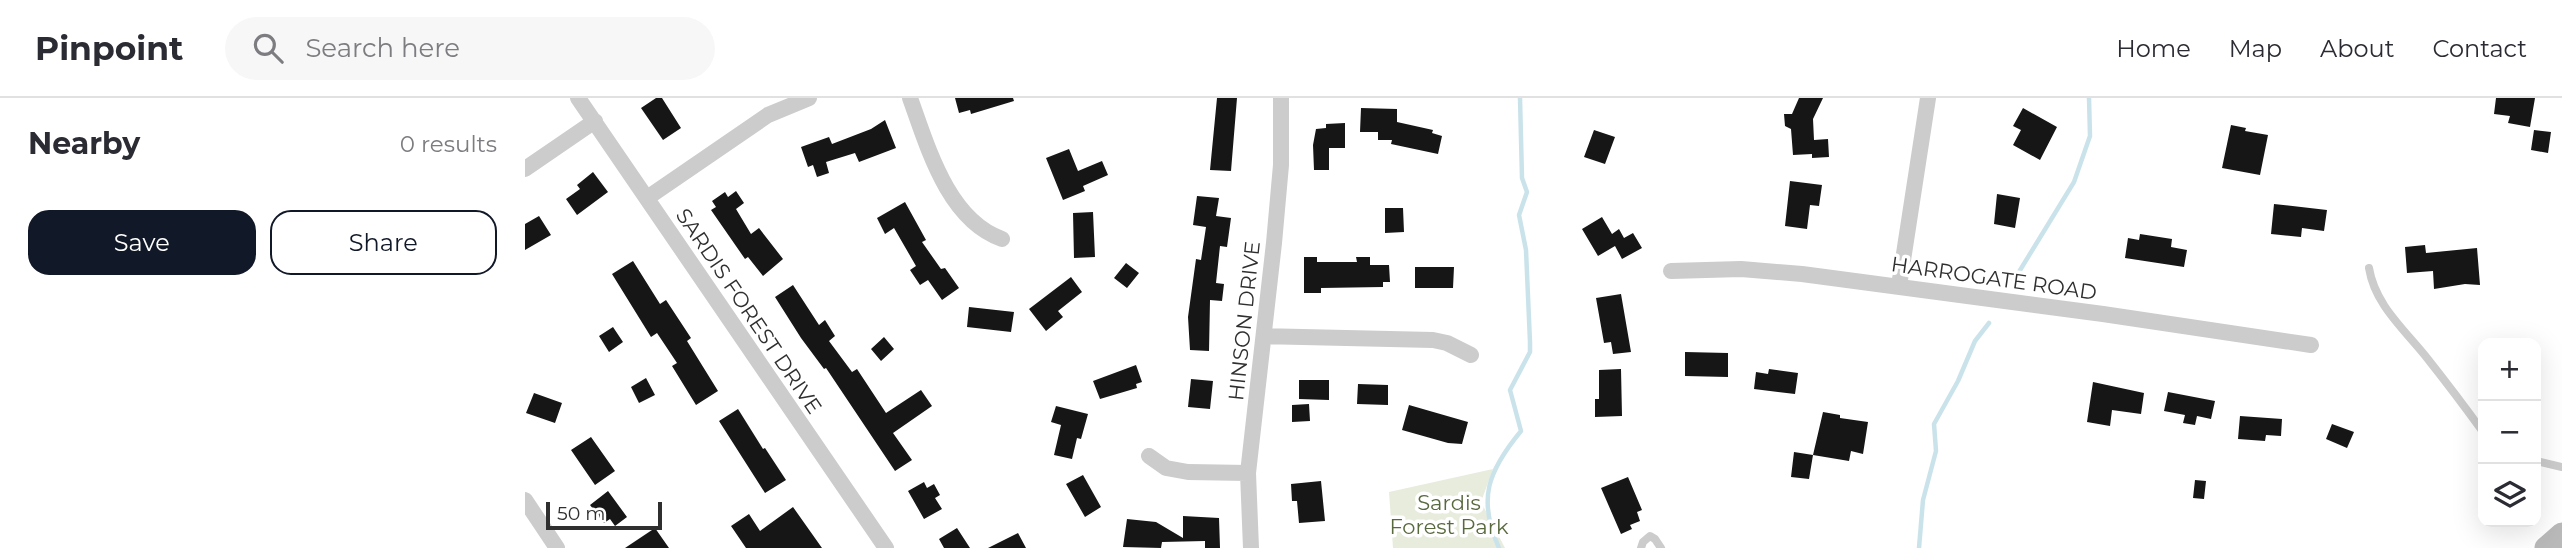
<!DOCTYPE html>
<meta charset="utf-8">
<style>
body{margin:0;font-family:Montserrat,sans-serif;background:#f7f7f7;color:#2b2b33}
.controls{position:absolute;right:21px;bottom:21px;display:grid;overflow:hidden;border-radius:14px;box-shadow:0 7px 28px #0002}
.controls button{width:63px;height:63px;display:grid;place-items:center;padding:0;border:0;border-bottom:2px solid #e1e1e2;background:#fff;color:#2b2b33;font:35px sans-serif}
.scale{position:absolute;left:21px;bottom:18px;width:116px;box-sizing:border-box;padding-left:7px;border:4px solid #2f2f2f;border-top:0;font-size:19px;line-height:24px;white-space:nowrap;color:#2f2f2f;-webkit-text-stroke:5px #fff;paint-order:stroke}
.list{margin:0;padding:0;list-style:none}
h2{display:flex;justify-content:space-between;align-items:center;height:91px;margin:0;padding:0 28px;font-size:30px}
h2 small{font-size:23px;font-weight:400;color:#7c7c81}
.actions{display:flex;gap:14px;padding:21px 28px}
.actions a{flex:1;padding:16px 0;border:2px solid #111827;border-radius:21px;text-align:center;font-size:24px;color:#111827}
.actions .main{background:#111827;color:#fff}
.icon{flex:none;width:38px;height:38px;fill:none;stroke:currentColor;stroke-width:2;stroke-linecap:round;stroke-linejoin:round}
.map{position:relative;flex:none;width:2037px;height:450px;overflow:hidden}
header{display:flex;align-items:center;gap:42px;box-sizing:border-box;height:98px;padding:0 35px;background:#fff;border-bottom:2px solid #e1e1e2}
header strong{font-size:33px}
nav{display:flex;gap:38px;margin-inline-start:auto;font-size:24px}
.search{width:490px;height:63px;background:#f7f7f7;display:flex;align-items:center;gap:18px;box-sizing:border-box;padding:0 24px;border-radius:38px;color:#7c7c81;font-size:26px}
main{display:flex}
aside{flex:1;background:#fff}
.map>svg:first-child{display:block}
</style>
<header>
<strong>Pinpoint</strong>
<div class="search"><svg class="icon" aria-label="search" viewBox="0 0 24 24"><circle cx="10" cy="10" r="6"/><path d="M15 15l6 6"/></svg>Search here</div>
<nav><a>Home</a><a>Map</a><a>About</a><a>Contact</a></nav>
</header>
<main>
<aside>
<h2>Nearby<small>0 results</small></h2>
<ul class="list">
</ul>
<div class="actions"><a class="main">Save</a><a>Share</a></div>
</aside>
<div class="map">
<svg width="2037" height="450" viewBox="0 0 2037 450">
<rect width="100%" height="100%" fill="#fff"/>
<path fill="#e7ecdd" d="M 968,371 L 956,404 L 980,450 L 868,450 L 864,394 Z"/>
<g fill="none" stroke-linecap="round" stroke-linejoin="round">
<path stroke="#cae3eb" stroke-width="4.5" d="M 1489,182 L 1549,84 L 1565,38 L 1564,0
M 974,450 C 952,401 963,373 996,333 L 985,292 L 1005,254 L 1005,244 L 1001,152 L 994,117 L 1002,94 L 997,80 L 995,0
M 1394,450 L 1398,402 L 1411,353 L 1409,326 L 1433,283 L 1450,243 L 1464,225"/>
</g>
<path fill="#161616" d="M 131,0 L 137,0 L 156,30 L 138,42 L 116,10 Z
M 430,0 L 488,0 L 489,3 L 446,16 L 445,12 L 434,15 Z
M 692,0 L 712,0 L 706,73 L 685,72 Z
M 1274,0 L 1298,0 L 1288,21 L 1289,42 L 1303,41 L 1304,59 L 1287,60 L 1287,56 L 1268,57 L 1266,31 L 1260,28 L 1259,16 L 1267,16 Z
M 1971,0 L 2010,0 L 2005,29 L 1983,25 L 1985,18 L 1969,16 Z
M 836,10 L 872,11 L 872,24 L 908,32 L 907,35 L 917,38 L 913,56 L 866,46 L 867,42 L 853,42 L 853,34 L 835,34 Z
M 1498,10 L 1532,29 L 1515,62 L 1488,47 L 1496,32 L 1488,28 Z
M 360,22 L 371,50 L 334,64 L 330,55 L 301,64 L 304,75 L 292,79 L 288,67 L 283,69 L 276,49 L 304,39 L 307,46 L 346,31 Z
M 820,25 L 820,50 L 804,50 L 804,72 L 789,72 L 788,47 L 791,31 L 801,30 L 801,26 Z
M 1706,27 L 1721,30 L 1720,33 L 1743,37 L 1735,77 L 1697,70 Z
M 1069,32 L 1090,39 L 1080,66 L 1059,59 Z
M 2009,32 L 2026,34 L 2023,55 L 2006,52 Z
M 544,51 L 553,73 L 577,63 L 583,77 L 558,88 L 560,93 L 538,102 L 521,60 Z
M 68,74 L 83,94 L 52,117 L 41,101 L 55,91 L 52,87 Z
M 1265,83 L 1297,87 L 1294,108 L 1285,107 L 1282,131 L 1260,128 Z
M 211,93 L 219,105 L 211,111 L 226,136 L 234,130 L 258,161 L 238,178 L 223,159 L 220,161 L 186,112 L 191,109 L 187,103 L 200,94 L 203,99 Z
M 1472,96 L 1495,100 L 1490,130 L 1469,126 Z
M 672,98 L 694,100 L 691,118 L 706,120 L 702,149 L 695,148 L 691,185 L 699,186 L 697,203 L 685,202 L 684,253 L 665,252 L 663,219 L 671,161 L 676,162 L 681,129 L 668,127 Z
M 380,104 L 401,142 L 397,144 L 416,171 L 420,170 L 434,190 L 417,202 L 403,182 L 395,187 L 385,172 L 391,168 L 369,130 L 360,136 L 352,120 Z
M 1749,106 L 1802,112 L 1799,133 L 1777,130 L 1776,139 L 1746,136 Z
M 860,110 L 878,110 L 879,134 L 860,135 Z
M 568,114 L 570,159 L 549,160 L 548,115 Z
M 14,118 L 26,137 L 0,152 L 0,126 Z
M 1077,119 L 1087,136 L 1094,131 L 1099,140 L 1108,135 L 1117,150 L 1097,161 L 1090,148 L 1073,158 L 1057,131 Z
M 1615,136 L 1647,141 L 1646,149 L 1662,152 L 1659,169 L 1600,160 L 1603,140 L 1614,142 Z
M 1900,147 L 1901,155 L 1952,150 L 1955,187 L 1940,186 L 1909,191 L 1908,173 L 1882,175 L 1880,149 Z
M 779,159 L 792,159 L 792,164 L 832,164 L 831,159 L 845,159 L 845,167 L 864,167 L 865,184 L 858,184 L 858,189 L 796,190 L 796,195 L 779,195 Z
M 108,163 L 135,206 L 141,202 L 166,240 L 162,243 L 193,293 L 171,307 L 147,268 L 152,265 L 132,235 L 126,239 L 87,176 Z
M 601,165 L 614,175 L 602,190 L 589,180 Z
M 890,169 L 929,169 L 928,190 L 890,190 Z
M 546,179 L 557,194 L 533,213 L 538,219 L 521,233 L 504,211 Z
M 268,187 L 294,227 L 300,222 L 310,238 L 304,243 L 327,274 L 332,271 L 361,315 L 396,292 L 407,308 L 368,335 L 387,362 L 370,373 L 301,270 L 299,271 L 276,240 L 250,199 Z
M 1096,196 L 1106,254 L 1088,256 L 1086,244 L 1079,245 L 1071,200 Z
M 444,209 L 489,214 L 486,234 L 442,229 Z
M 88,229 L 98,244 L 84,254 L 74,238 Z
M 359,239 L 369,251 L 356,263 L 346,251 Z
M 1160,254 L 1203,255 L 1203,279 L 1160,278 Z
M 611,267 L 617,284 L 611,286 L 612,290 L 575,301 L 568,283 Z
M 1096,271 L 1097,318 L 1070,319 L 1070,301 L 1074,301 L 1074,272 Z
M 1244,271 L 1273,275 L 1270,296 L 1229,291 L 1231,274 L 1243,276 Z
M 121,280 L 130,297 L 114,305 L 106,289 Z
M 666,281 L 688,283 L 685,311 L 663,309 Z
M 774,282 L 804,282 L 804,302 L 774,301 Z
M 1568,284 L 1619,295 L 1616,316 L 1587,312 L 1585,328 L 1562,324 Z
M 833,286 L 863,287 L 863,307 L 832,306 Z
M 1643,294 L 1690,303 L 1686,321 L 1672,318 L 1670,327 L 1658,325 L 1660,317 L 1639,313 Z
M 9,295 L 37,305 L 30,325 L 1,315 Z
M 784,306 L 785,323 L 767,324 L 767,307 Z
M 884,307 L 943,324 L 937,346 L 923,345 L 877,332 Z
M 531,308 L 563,316 L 556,341 L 552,340 L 547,361 L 529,357 L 536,327 L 526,324 Z
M 213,311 L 238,351 L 240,350 L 261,382 L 240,395 L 194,323 Z
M 1298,314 L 1315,317 L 1315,320 L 1343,324 L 1338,356 L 1326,353 L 1324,363 L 1288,357 Z
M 1715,318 L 1757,321 L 1756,338 L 1741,337 L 1740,343 L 1713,341 Z
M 1807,326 L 1829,334 L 1822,350 L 1801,341 Z
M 66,339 L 90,373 L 70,387 L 46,352 Z
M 1269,354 L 1288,357 L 1284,381 L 1266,379 Z
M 558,377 L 576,409 L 560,419 L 541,386 Z
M 1103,379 L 1117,412 L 1112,414 L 1115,423 L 1105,427 L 1107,431 L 1096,436 L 1076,390 Z
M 1670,382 L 1681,383 L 1679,401 L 1668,400 Z
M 796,383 L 800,423 L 774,425 L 772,403 L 767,403 L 766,386 Z
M 399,384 L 402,390 L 409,386 L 415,397 L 410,400 L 417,411 L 399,421 L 383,393 Z
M 83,393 L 102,419 L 90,428 L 85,421 L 79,425 L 65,407 Z
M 268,409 L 297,450 L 221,450 L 206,428 L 224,416 L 235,433 Z
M 658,418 L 694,420 L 695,450 L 680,450 L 680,443 L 637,444 L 636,450 L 598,449 L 602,421 L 631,424 L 658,440 Z
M 130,430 L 144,450 L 100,450 Z
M 432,430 L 445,450 L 419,450 L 414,441 Z
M 493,435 L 501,450 L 463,450 Z"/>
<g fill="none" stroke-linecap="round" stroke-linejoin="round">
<path stroke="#ccc" stroke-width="8" d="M 1844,170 C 1850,207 1879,231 1902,260 C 1921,284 1940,309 1958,334
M 2011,363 L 2037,369
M 1116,450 L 1118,444 L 1125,438 L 1130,441 L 1136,450"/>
<path stroke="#ccc" stroke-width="16" d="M 53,0 L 361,450
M 385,0 C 403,50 423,122 477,141
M 0,71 L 70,23
M 122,100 L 243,17 L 284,0
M 1146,173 L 1216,171 L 1277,176 L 1578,216 L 1786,247
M 1374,188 L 1403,0
M 739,238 L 908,242 L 922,245 L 946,257
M 624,358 L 641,370 L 663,374 L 723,375
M 0,402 L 32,450
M 726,450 L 723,375 L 749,145 L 756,67 L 756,0"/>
<path stroke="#b9b9b9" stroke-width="23" d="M 2021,450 L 2037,436"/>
</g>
<g text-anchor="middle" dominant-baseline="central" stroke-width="7" stroke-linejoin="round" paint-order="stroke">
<g font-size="21" fill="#2f2f2f" stroke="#fff">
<text transform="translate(1469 180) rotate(8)">HARROGATE ROAD</text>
<text transform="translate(224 213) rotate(56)">SARDIS FOREST DRIVE</text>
<text transform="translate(719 223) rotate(-84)">HINSON DRIVE</text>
</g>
<g font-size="21" fill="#58693e" stroke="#fff">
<text x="924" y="404">Sardis<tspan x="924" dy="24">Forest Park</tspan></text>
</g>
</g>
</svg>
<div class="controls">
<button>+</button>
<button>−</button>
<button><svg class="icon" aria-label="layers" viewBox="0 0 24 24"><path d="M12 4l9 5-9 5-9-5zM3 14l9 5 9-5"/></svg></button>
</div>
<div class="scale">50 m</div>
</div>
</main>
